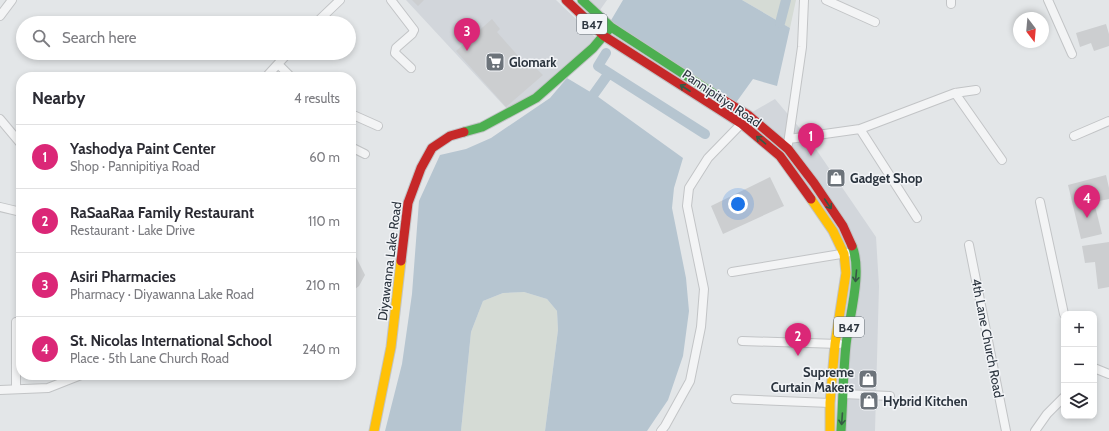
<!DOCTYPE html>
<meta charset="utf-8">
<style>
body{margin:0;font-family:Cabin,sans-serif;background:#f7f7f7;color:#2b2b33}
.controls{position:absolute;right:12px;bottom:12px;display:grid;overflow:hidden;border-radius:8px;box-shadow:0 2px 6px #0003}
.controls button{width:36px;height:36px;display:grid;place-items:center;padding:0;border:0;border-bottom:1px solid #e1e1e2;background:#fff;color:#2b2b33;font:20px sans-serif}
.compass{position:absolute;left:1013px;top:12px;width:36px;height:36px;border-radius:50%;background:#fff;box-shadow:0 2px 6px #0003;rotate:164deg}
.you{position:absolute;left:738px;top:204px;width:14px;height:14px;margin:-10px;border:3px solid #fff;border-radius:50%;background:#1a73e8;box-shadow:0 0 0 6px #1a73e833}
.badge{display:grid;place-items:center;width:26px;height:26px;border-radius:50%;background:#db2777;color:#fff;font-size:13px;font-weight:700}
.pin{position:absolute;translate:-50% -33px;filter:drop-shadow(0 1px 2px #0008)}
.pin::after{content:'';position:absolute;top:21px;width:14px;height:12px;background:inherit;clip-path:polygon(0 0,100% 0,50% 100%)}
.list{margin:0;padding:0;list-style:none}
h2{display:flex;justify-content:space-between;align-items:center;height:52px;margin:0;padding:0 16px;font-size:17px}
h2 small{font-size:13px;font-weight:400;color:#7c7c81}
.list li{display:grid;grid-template-columns:26px 1fr auto;gap:12px;align-items:center;box-sizing:border-box;height:64px;padding:0 16px;border-top:1px solid #e1e1e2}
.list b{display:block;font-size:15px;white-space:nowrap}
.list p{margin:0;font-size:13px;white-space:nowrap;color:#7c7c81}
.list em{font-size:13px;font-style:normal;color:#7c7c81}
.icon{flex:none;width:22px;height:22px;fill:none;stroke:currentColor;stroke-width:2;stroke-linecap:round;stroke-linejoin:round}
.map{position:relative;flex:none;width:1109px;height:431px;overflow:hidden}
.search{position:absolute;background:#fff;box-shadow:0 2px 6px #0003;left:16px;top:16px;width:340px;height:44px;display:flex;align-items:center;gap:10px;box-sizing:border-box;padding:0 14px;border-radius:22px;color:#7c7c81;font-size:15px}
.panel{position:absolute;background:#fff;box-shadow:0 2px 6px #0003;left:16px;top:72px;width:340px;height:308px;border-radius:16px}
.map>svg:first-child{display:block}
</style>
<div class="map">
<svg width="1109" height="431" viewBox="0 0 1109 431">
<rect width="100%" height="100%" fill="#e3e6e8"/>
<path fill="#d2d6db" d="M 406,0 L 556,0 L 596,38 L 533,94 L 507,109 Z
M 590,0 L 607,0 L 600,10 Z
M 775,99 L 809,139 L 876,237 L 879,286 L 875,431 L 843,431 L 858,272 L 749,114 Z"/>
<path fill="#d5dbd5" d="M 742,0 L 796,0 L 790,28 Z
M 524,292 L 547,299 L 557,311 L 558,330 L 545,431 L 461,431 L 471,332 L 483,301 L 503,293 Z"/>
<path fill="#b6c5d0" d="M 623,0 L 742,0 L 790,28 L 777,86 L 753,79 L 735,104 L 610,22 Z
M 567,78 L 597,96 L 683,158 L 674,188 L 672,208 L 686,278 L 689,311 L 683,356 L 668,400 L 647,431 L 545,431 L 558,330 L 557,311 L 547,299 L 524,292 L 503,293 L 483,301 L 471,332 L 461,431 L 385,431 L 402,364 L 412,294 L 419,201 L 440,155 L 466,149 L 491,138 L 550,98 Z"/>
<g fill="none" stroke-linecap="round" stroke-linejoin="round">
<path stroke="#b6c5d0" stroke-width="10" d="M 780,23 L 786,0
M 606,53 L 598,66 L 705,134
M 594,94 L 609,73"/>
</g>
<path fill="#ccced0" d="M 412,0 L 424,0 L 418,6 Z
M 492,19 L 500,29 L 497,32 L 528,67 L 532,64 L 543,75 L 506,107 L 456,51 Z
M 1106,24 L 1109,34 L 1109,46 L 1094,51 L 1091,43 L 1080,47 L 1076,33 Z
M 1106,175 L 1109,188 L 1109,199 L 1094,202 L 1102,234 L 1081,239 L 1068,185 Z
M 770,177 L 784,206 L 723,234 L 711,206 Z
M 1109,242 L 1109,287 L 1098,289 L 1095,262 L 1085,263 L 1082,246 Z
M 351,254 L 356,257 L 365,275 L 359,286 L 351,292 Z"/>
<g fill="none" stroke-linecap="round" stroke-linejoin="round">
<defs>
<path id="street" d="M 391,0 L 414,30 L 412,34 L 396,48 L 395,53 L 411,68
M 826,0 L 875,22
M 951,0 L 951,4
M 1048,0 L 1072,54
M 0,16 L 12,0
M 316,23 L 340,0
M 278,64 L 291,77
M 266,77 L 288,53
M 955,93 L 1002,160
M 351,114 L 378,126
M 0,119 L 21,144
M 860,129 L 917,218
M 1074,136 L 1109,121
M 789,139 L 860,129 L 955,93 L 976,90
M 788,144 L 802,47 L 804,0
M 351,147 L 365,154
M 1040,202 L 1064,314
M 0,207 L 21,212
M 969,245 L 1006,431
M 732,272 L 847,253
M 742,341 L 839,344
M 1094,368 L 1109,374
M 16,389 L 16,322
M 0,390 L 48,388 L 81,375
M 843,394 L 890,396
M 735,399 L 830,403
M 661,431 L 665,426 L 690,381 L 701,327 L 704,289 L 687,206 L 689,188 L 708,158 L 744,121
M 1035,431 L 1047,414 L 1064,397"/>
<path id="fast" d="M 582,0 L 611,27 L 722,99
M 464,132 L 482,127 L 536,98 L 593,48 L 610,28
M 841,431 C 843,403 843,374 846,345 C 849,317 863,272 852,246"/>
<path id="slow" d="M 811,199 L 833,231 L 844,254 L 846,273 L 835,344 L 830,403 L 830,431
M 374,431 L 391,347 L 401,261"/>
<path id="jam" d="M 566,0 L 604,36 L 742,124 L 780,156 L 811,199
M 722,99 L 748,115 L 788,149 L 814,183 L 843,226 L 852,246
M 401,261 L 408,203 L 421,168 L 432,148 L 450,136 L 464,132"/>
</defs>
<use href="#street" stroke="#c2c4c6" stroke-width="10"/>
<use href="#fast" stroke="#c2c4c6" stroke-width="11"/>
<use href="#slow" stroke="#c2c4c6" stroke-width="11"/>
<use href="#jam" stroke="#c2c4c6" stroke-width="11"/>
<use href="#street" stroke="#f3f4f5" stroke-width="8"/>
<use href="#fast" stroke="#4caf50" stroke-width="9"/>
<use href="#slow" stroke="#ffc107" stroke-width="9"/>
<use href="#jam" stroke="#c62828" stroke-width="9"/>
</g>
<defs><path id="oneway-shaft" d="M-6 0H5M1.5-3L5.5 0L1.5 3" fill="none" stroke-width="1.6" stroke-linecap="round" stroke-linejoin="round"/></defs>
<g stroke="#365a44">
<use href="#oneway-shaft" transform="translate(685 88) rotate(-147)"/>
<use href="#oneway-shaft" transform="translate(761 140) rotate(-140)"/>
<use href="#oneway-shaft" transform="translate(828 204) rotate(56)"/>
<use href="#oneway-shaft" transform="translate(856 276) rotate(95)"/>
<use href="#oneway-shaft" transform="translate(842 419) rotate(94)"/>
</g>
<defs>
<symbol id="supermarket-square" viewBox="-11 -11 22 22"><rect x="-9" y="-9" width="18" height="18" rx="4" fill="#6c737a" stroke="#f2f4f7"/><path d="M-6-5.5h2.5l.6 2H6L4.5 2H-2.5L-4.4-4H-6ZM-1.5 3.2a1.3 1.3 0 1 0 .1 0ZM3 3.2a1.3 1.3 0 1 0 .1 0Z" fill="#fff"/></symbol>
<symbol id="shop-square" viewBox="-11 -11 22 22"><rect x="-9" y="-9" width="18" height="18" rx="4" fill="#6c737a" stroke="#f2f4f7"/><path d="M-5-2.5h2.3a2.7 3.5 0 0 1 5.4 0H5L5.5 6h-11ZM-1.5-2.5h3a1.5 2.3 0 0 0-3 0Z" fill="#fff"/></symbol>
</defs>
<g fill-rule="evenodd">
<use href="#supermarket-square" x="484" y="51" width="22" height="22"/>
<use href="#shop-square" x="825" y="167" width="22" height="22"/>
<use href="#shop-square" x="857" y="368" width="22" height="22"/>
<use href="#shop-square" x="858" y="390" width="22" height="22"/>
</g>
<g text-anchor="middle" dominant-baseline="central" stroke-width="3" stroke-linejoin="round" paint-order="stroke">
<g fill="#f2f4f7" stroke="#676e76" stroke-width="1">
<rect x="577" y="14" width="30" height="20" rx="3"/>
<rect x="834" y="317" width="30" height="20" rx="3"/>
</g>
<g font-size="12" font-weight="bold" fill="#2c353f">
<text x="592" y="24">B47</text>
<text x="849" y="327">B47</text>
</g>
<g font-size="13" font-weight="bold" fill="#2c353f" stroke="#f2f4f7" text-anchor="start">
<text x="509" y="62">Glomark</text>
<text x="850" y="178">Gadget Shop</text>
<text x="854" y="372" text-anchor="end">Supreme<tspan x="854" dy="15">Curtain Makers</tspan></text>
<text x="883" y="401">Hybrid Kitchen</text>
</g>
<g font-size="13" fill="#2c353f" stroke="#f2f4f7">
<text transform="translate(722 98) rotate(34)">Pannipitiya Road</text>
<text transform="translate(389 261) rotate(-83)">Diyawanna Lake Road</text>
<text transform="translate(988 338) rotate(79)">4th Lane Church Road</text>
</g>
</g>
</svg>
<div class="controls">
<button>+</button>
<button>−</button>
<button><svg class="icon" aria-label="layers" viewBox="0 0 24 24"><path d="M12 4l9 5-9 5-9-5zM3 14l9 5 9-5"/></svg></button>
</div>
<svg class="compass" viewBox="-18 -18 36 36"><path d="M0-13l5 13h-10z" fill="#e53935"/><path d="M0 13l5-13h-10z" fill="#7c7c81"/></svg>
<div class="you"></div>
<div class="pin badge" style="left:811px;top:156px">1</div>
<div class="pin badge" style="left:798px;top:356px">2</div>
<div class="pin badge" style="left:467px;top:51px">3</div>
<div class="pin badge" style="left:1087px;top:218px">4</div>
<div class="search"><svg class="icon" aria-label="search" viewBox="0 0 24 24"><circle cx="10" cy="10" r="6"/><path d="M15 15l6 6"/></svg>Search here</div>
<section class="panel">
<h2>Nearby<small>4 results</small></h2>
<ul class="list">
<li><span class="badge">1</span><div><b>Yashodya Paint Center</b><p>Shop · Pannipitiya Road</p></div><em>60 m</em></li>
<li><span class="badge">2</span><div><b>RaSaaRaa Family Restaurant</b><p>Restaurant · Lake Drive</p></div><em>110 m</em></li>
<li><span class="badge">3</span><div><b>Asiri Pharmacies</b><p>Pharmacy · Diyawanna Lake Road</p></div><em>210 m</em></li>
<li><span class="badge">4</span><div><b>St. Nicolas International School</b><p>Place · 5th Lane Church Road</p></div><em>240 m</em></li>
</ul>
</section>
</div>
